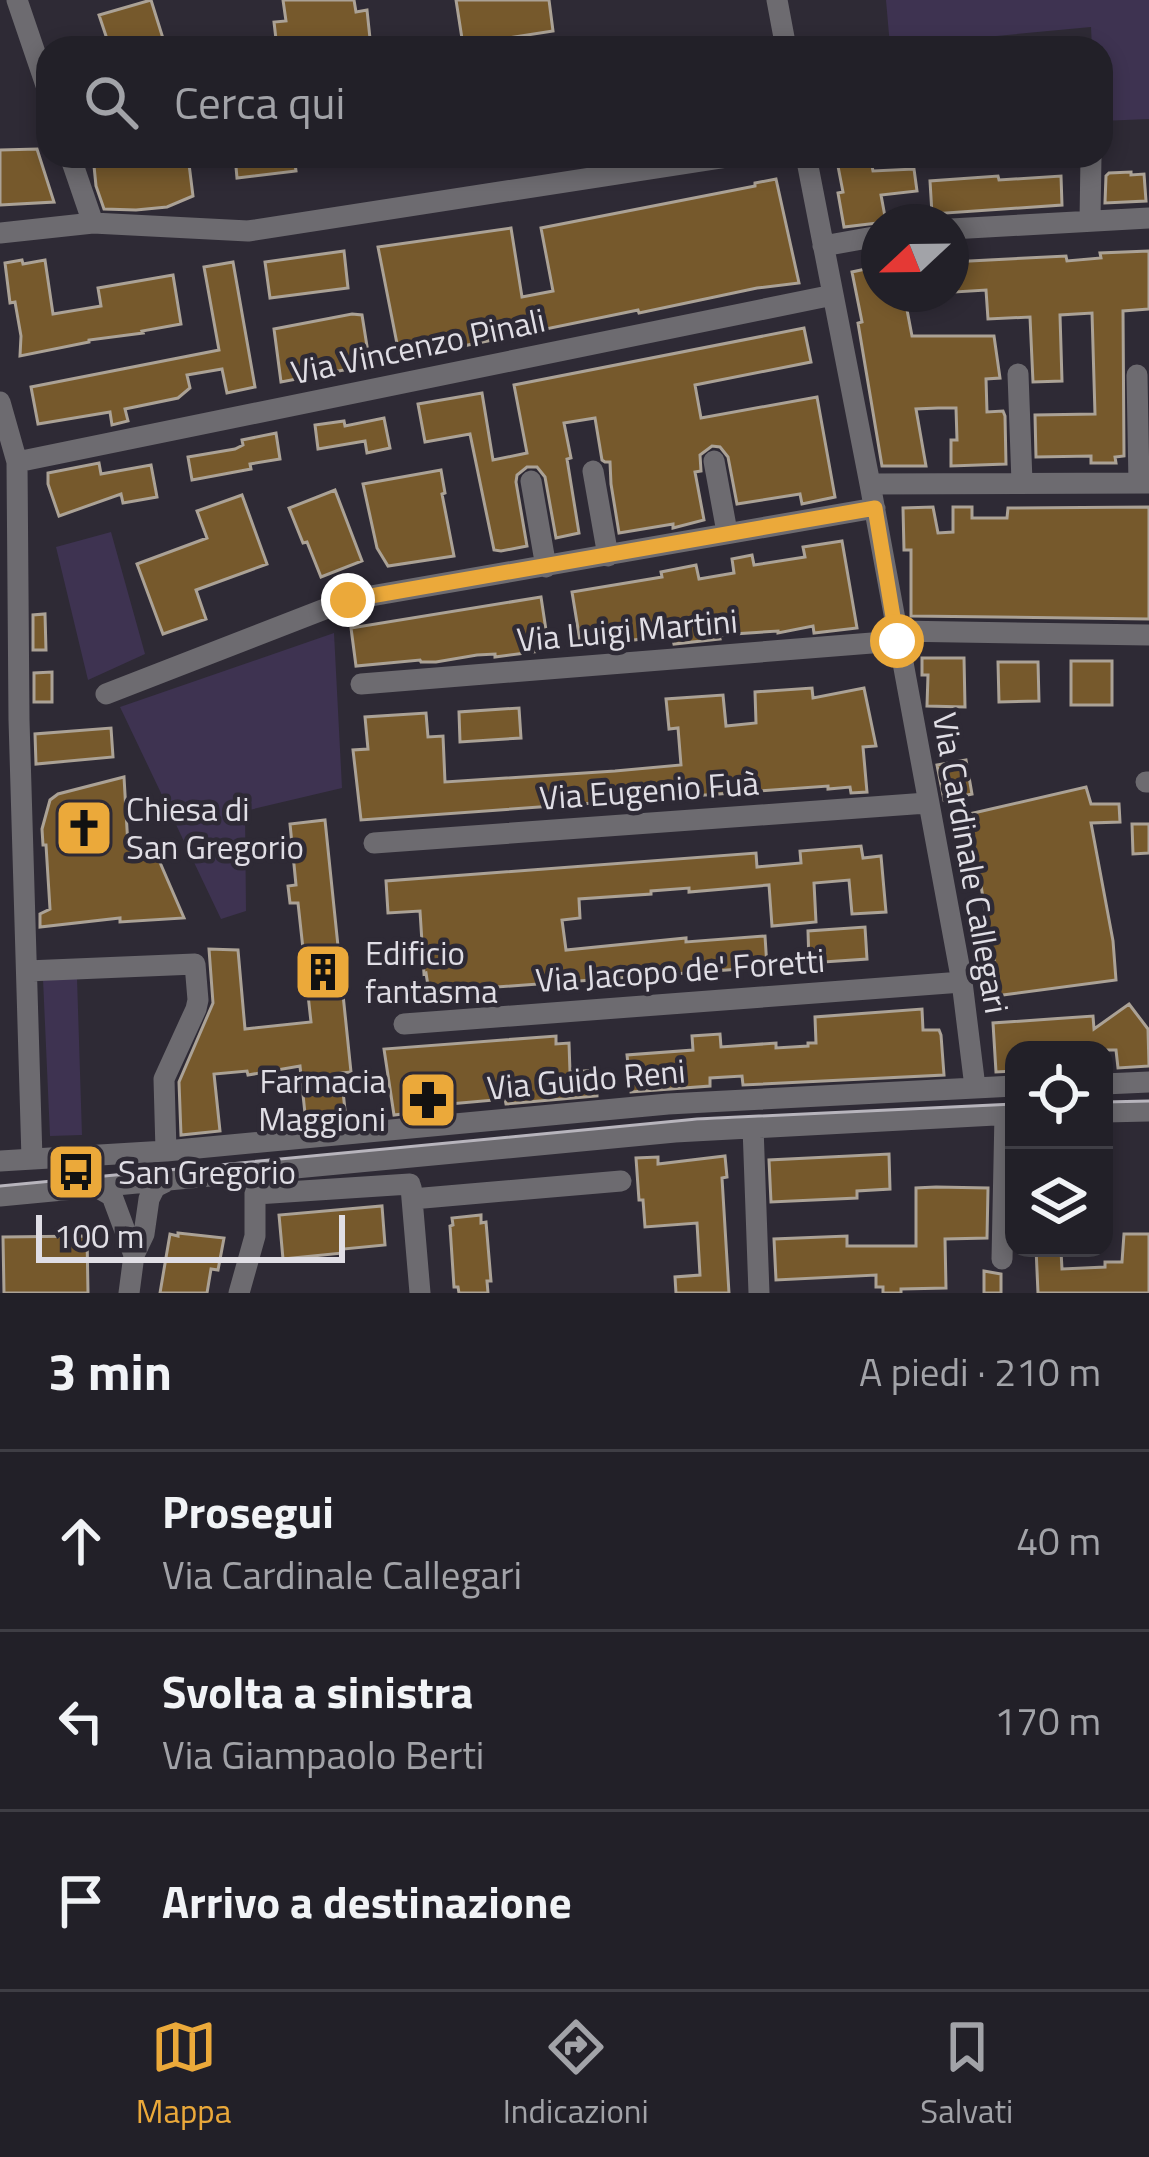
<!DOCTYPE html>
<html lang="it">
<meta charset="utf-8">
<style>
body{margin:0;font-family:"Titillium Web",sans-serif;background:#2a2830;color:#f1f3f6}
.controls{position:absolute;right:36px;bottom:36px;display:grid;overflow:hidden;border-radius:24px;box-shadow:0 6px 18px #0003}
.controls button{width:108px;height:108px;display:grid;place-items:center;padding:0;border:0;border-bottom:3px solid #3f3e45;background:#222028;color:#f1f3f6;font:60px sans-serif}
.compass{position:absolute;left:861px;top:204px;width:108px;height:108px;border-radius:50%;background:#222028;box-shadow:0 6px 18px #0003;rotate:248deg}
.scale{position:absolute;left:36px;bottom:30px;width:309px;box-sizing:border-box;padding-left:12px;border:6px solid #e0dee5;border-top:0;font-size:33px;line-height:42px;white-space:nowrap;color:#e0dee5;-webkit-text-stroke:9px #2e2a35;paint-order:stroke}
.stop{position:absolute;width:36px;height:36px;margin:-27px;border:9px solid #eba93a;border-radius:50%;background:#fff}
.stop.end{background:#eba93a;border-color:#fff;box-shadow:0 3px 12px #0008}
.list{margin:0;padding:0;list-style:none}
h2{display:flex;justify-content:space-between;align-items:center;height:156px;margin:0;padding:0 48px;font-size:51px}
h2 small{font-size:39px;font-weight:400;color:#a2a3a8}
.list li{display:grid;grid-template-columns:78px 1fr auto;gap:36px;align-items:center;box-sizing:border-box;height:180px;padding:0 48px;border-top:3px solid #3f3e45}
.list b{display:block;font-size:45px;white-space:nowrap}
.list p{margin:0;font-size:39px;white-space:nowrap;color:#a2a3a8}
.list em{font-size:39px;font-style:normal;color:#a2a3a8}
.icon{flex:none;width:66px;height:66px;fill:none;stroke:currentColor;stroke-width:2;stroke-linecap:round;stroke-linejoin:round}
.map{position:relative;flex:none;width:1149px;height:1293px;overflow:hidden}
.search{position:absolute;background:#222028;box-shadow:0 6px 18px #0003;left:36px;right:36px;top:36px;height:132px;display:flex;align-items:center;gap:30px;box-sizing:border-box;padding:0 42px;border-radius:36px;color:#a2a3a8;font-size:45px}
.sheet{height:696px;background:#222028}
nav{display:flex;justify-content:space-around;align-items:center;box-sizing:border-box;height:168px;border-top:3px solid #3f3e45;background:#222028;font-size:33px;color:#a2a3a8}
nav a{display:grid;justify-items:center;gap:6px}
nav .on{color:#eba93a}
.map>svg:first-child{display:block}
</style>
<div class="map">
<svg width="1149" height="1293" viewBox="0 0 1149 1293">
<rect width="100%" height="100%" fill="#2e2a35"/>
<path fill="#3e3351" d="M 886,0 L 1149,0 L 1149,119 L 1101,121 L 1101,48 L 1092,48 L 1091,27 L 890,46 Z
M 111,532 L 145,654 L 88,680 L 56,547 Z
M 334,633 L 342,788 L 245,811 L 246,911 L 221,919 L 120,707 Z
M 77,978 L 82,1135 L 50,1136 L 43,979 Z"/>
<path fill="#76592c" stroke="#aba296" stroke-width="3" d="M 151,0 L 166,48 L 110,48 L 99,15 Z
M 283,0 L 354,0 L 356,12 L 367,10 L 371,48 L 277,48 L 274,22 L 286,21 Z
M 456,0 L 549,0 L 553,31 L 463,45 Z
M 37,149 L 54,202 L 0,205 L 0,150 Z
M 93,156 L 188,156 L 193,196 L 167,207 L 136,210 L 104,209 L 96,186 Z
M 235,156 L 294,156 L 296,171 L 237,178 Z
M 836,156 L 870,156 L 873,171 L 914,169 L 917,191 L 881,195 L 886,222 L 844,227 L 838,193 L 843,192 Z
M 1131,172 L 1131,175 L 1144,174 L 1146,201 L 1105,203 L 1106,176 L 1109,173 Z
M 998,176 L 999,180 L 1061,176 L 1062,205 L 932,214 L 930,181 Z
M 776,179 L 799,283 L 757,288 L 639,313 L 638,310 L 400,359 L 378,247 L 511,228 L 522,297 L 553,291 L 541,228 L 755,186 L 755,183 Z
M 344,251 L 348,288 L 270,298 L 265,262 Z
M 1149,251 L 1149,309 L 1123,311 L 1124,456 L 1115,457 L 1116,463 L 1091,463 L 1091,456 L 1036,457 L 1035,415 L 1095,414 L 1092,313 L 1060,315 L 1062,381 L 1033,382 L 1030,317 L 988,319 L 986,290 L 955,292 L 955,289 L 951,290 L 951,262 L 1066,256 L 1067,261 L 1101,258 L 1100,253 Z
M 22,260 L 23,264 L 45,260 L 53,314 L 101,306 L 98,288 L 173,275 L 181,324 L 142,331 L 143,333 L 89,340 L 89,342 L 20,356 L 21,336 L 15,302 L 10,303 L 5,263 Z
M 233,262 L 255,387 L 227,393 L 222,369 L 187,375 L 190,388 L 178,398 L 125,409 L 128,421 L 112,425 L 110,412 L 38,424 L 31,387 L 219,350 L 204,267 Z
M 879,266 L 879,294 L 904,294 L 912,336 L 994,336 L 1000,378 L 986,379 L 987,412 L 1003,411 L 1005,416 L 1006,464 L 951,466 L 951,440 L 957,440 L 956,408 L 938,408 L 916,409 L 926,466 L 882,466 L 858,323 L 862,322 L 852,272 Z
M 352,314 L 362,315 L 370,365 L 281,382 L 274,329 Z
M 804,328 L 811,362 L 695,385 L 701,418 L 817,397 L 835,497 L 802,504 L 800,494 L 737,504 L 728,457 L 720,447 L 712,446 L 700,455 L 701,471 L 695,472 L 704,520 L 673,528 L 673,524 L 619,533 L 611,484 L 610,462 L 605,462 L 602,460 L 595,418 L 564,423 L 571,458 L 567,459 L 579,533 L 556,538 L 545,477 L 537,467 L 527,467 L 517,475 L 516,482 L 527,546 L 501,551 L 494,550 L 470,434 L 425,442 L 418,404 L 482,393 L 493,460 L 527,453 L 514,385 Z
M 384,418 L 390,448 L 367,453 L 365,441 L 318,449 L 315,425 L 344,421 L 345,426 Z
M 276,433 L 280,459 L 250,464 L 251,469 L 192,480 L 188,457 L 235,449 L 243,445 L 242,440 Z
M 99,463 L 101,474 L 151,465 L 157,497 L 123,503 L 121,494 L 59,516 L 48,484 L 48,473 Z
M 441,470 L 445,493 L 442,494 L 454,556 L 388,566 L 377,548 L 363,484 Z
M 335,490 L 362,561 L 321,577 L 307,542 L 303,543 L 289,508 Z
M 242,495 L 267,564 L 196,590 L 206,619 L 163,634 L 137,564 L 207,538 L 197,511 Z
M 933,507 L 938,533 L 953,532 L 953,507 L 972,507 L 972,518 L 1007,518 L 1008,508 L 1149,507 L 1149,619 L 911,616 L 911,550 L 904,550 L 903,508 Z
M 842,541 L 857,628 L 814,633 L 813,626 L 778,633 L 778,631 L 719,635 L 720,639 L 674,644 L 672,635 L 581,647 L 572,592 L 662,577 L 661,572 L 696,565 L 699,579 L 734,573 L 732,559 L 752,555 L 754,565 L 805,557 L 803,547 Z
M 541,597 L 549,650 L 495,657 L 495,654 L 477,655 L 436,662 L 421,662 L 420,660 L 356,666 L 351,628 Z
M 45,614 L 46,650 L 33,650 L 33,615 Z
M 922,658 L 964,658 L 965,707 L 927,706 L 928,675 L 922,675 Z
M 1071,661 L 1112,661 L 1112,705 L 1071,705 Z
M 998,662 L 1038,662 L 1039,701 L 999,702 Z
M 52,672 L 52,702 L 34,702 L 34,673 Z
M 812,688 L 813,698 L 864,688 L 876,746 L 863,747 L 867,792 L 851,793 L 850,787 L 828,789 L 828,786 L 361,820 L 353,750 L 368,749 L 365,717 L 426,713 L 428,737 L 443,736 L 445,782 L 615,771 L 681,765 L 678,728 L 669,729 L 666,699 L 723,695 L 726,726 L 756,723 L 755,692 Z
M 519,708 L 521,738 L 460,742 L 459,712 Z
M 111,728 L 113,757 L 36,764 L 35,734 Z
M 966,760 L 972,794 L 944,800 L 937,765 Z
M 124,777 L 128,846 L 152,844 L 184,918 L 120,922 L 120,918 L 40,927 L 40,914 L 50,909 L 46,845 L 43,845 L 42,829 L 50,800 L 58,794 Z
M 1086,787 L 1091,804 L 1119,804 L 1120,822 L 1091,823 L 1113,941 L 1116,980 L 995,996 L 990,961 L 994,960 L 986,916 L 975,849 L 970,850 L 965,815 Z
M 325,820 L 351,1072 L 341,1073 L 346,1119 L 306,1123 L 300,1066 L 248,1075 L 247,1071 L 214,1074 L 220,1131 L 181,1135 L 179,1082 L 213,1003 L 209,949 L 238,950 L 245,1029 L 311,1022 L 298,903 L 290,903 L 288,886 L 296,885 L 290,824 Z
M 1132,824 L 1149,824 L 1149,853 L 1133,854 Z
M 861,846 L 863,858 L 881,856 L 886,912 L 852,914 L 849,880 L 814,883 L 816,922 L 772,926 L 769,885 L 689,892 L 689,888 L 651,891 L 651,894 L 579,899 L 580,918 L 562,920 L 566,950 L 686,938 L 686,942 L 765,936 L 767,967 L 429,992 L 426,973 L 424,974 L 420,911 L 388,913 L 386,881 L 756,853 L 757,867 L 801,863 L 800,851 Z
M 865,927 L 867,959 L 809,963 L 808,931 Z
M 1129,1004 L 1148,1029 L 1149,1066 L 1118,1068 L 1116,1050 L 1014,1050 L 1014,1071 L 996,1072 L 993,1023 L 1093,1016 L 1094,1029 Z
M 922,1009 L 923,1030 L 939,1030 L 941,1035 L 944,1075 L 743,1085 L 742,1076 L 710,1078 L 710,1086 L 631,1092 L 627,1055 L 693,1050 L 692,1036 L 720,1034 L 721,1047 L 776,1043 L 776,1048 L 808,1046 L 808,1043 L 816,1043 L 815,1017 Z
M 556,1036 L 556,1044 L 569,1043 L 570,1072 L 596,1070 L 597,1096 L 506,1104 L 505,1099 L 438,1105 L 418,1110 L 419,1112 L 394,1115 L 384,1049 Z
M 889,1154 L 890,1189 L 857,1191 L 857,1198 L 771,1202 L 769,1160 Z
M 725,1156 L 727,1177 L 722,1178 L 729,1293 L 676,1293 L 675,1277 L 700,1275 L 697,1223 L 645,1227 L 643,1200 L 639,1200 L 636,1158 L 658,1157 L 658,1164 Z
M 936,1187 L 988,1188 L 987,1238 L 945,1239 L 946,1288 L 901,1289 L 901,1293 L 883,1293 L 883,1287 L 876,1287 L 876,1275 L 776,1280 L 774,1239 L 847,1236 L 847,1246 L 916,1246 L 916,1188 Z
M 382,1206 L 385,1245 L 343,1249 L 343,1253 L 283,1259 L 279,1215 Z
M 481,1215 L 481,1223 L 486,1222 L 491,1281 L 487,1281 L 488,1293 L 459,1293 L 458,1287 L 454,1287 L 450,1226 L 453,1225 L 452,1218 Z
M 178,1233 L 224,1238 L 218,1270 L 211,1269 L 207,1293 L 160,1293 L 170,1234 L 178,1236 Z
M 1124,1234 L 1149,1234 L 1149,1293 L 1038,1293 L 1036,1248 L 1057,1248 L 1057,1251 L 1061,1251 L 1062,1269 L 1105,1267 L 1105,1262 L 1122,1262 Z
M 87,1236 L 88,1293 L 4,1293 L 3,1237 Z
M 984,1271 L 1001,1274 L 1001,1293 L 984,1293 Z"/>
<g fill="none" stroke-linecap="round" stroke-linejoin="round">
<path stroke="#6d6b70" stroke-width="21" d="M 17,0 L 48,91
M 777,0 L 786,48
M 70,156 L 93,223
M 806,156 L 870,484 L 962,982 L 975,1087
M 1090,221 L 1091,156
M 951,229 L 1149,218
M 0,233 L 93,223 L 248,231 L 733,156
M 823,246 L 879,236
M 1018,374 L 1022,482
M 1137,375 L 1139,483
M 0,402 L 17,462 L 19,720 L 32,1159
M 714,461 L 727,532
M 17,462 L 833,295
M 593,471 L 608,556
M 531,481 L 546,567
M 870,484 L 1149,483
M 896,631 L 1149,635
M 361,684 L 897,641
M 106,694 L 348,600 L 875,508
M 1146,782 L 1149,782
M 374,843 L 927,803
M 27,971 L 195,964 L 198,1000 L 196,1009 L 164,1079 L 166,1151
M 404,1024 L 962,982
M 1104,1084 L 1149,1082
M 1104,1112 L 1149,1111
M 753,1127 L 759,1293
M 0,1161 L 166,1151 L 668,1104 L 1014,1086
M 411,1187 L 420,1293
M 98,1188 L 112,1196 L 134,1255
M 256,1194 L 410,1184
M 0,1196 L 675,1132 L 1014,1114
M 412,1199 L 621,1181
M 1002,1259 L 1005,1114
M 129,1293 L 134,1255 L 144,1234 L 149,1199 L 155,1187 L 165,1182
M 239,1293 L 255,1236 L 255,1185"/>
<path stroke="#b8b5bd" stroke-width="3" d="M 1104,1102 L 1149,1101
M 0,1186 L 697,1119 L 1014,1104"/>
</g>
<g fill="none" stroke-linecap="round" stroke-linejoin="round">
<path stroke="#eba93a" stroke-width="15" d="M 348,600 L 875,508 L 897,641"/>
</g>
<defs>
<symbol id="church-square" viewBox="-11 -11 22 22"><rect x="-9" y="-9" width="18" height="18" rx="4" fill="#eba93a" stroke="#2e2a35"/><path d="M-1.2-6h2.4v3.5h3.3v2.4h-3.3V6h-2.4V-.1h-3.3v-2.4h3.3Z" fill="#111"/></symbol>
<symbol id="building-square" viewBox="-11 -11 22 22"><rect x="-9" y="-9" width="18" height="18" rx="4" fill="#eba93a" stroke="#2e2a35"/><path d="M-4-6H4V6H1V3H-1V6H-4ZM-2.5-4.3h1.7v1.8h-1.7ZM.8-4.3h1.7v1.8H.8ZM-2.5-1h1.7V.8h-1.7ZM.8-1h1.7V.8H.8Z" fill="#111"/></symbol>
<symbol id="pharmacy-square" viewBox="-11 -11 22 22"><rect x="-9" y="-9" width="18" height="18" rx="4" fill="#eba93a" stroke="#2e2a35"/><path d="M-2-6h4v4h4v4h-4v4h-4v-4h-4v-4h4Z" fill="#111"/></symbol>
<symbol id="bus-square" viewBox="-11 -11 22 22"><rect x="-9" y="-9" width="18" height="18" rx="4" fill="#eba93a" stroke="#2e2a35"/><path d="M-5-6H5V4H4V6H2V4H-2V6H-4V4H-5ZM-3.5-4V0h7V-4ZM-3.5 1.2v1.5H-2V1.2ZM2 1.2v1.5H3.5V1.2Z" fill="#111"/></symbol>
</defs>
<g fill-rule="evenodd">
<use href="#church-square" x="51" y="795" width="66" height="66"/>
<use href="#building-square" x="290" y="939" width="66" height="66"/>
<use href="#pharmacy-square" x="395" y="1067" width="66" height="66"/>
<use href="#bus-square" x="43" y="1139" width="66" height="66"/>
</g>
<g text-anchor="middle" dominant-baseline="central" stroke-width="9" stroke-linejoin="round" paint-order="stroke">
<g font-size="33" fill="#e0dee5" stroke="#2e2a35">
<text transform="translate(418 346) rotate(-12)">Via Vincenzo Pinali</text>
<text transform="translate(627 630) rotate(-5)">Via Luigi Martini</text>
<text transform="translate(649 790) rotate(-4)">Via Eugenio Fuà</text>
<text transform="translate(971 863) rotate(80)">Via Cardinale Callegari</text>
<text transform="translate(680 970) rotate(-4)">Via Jacopo de' Foretti</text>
<text transform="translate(586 1079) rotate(-5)">Via Guido Reni</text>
</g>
<g font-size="33" fill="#e0dee5" stroke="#2e2a35" text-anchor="start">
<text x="126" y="809">Chiesa di<tspan x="126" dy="38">San Gregorio</tspan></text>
<text x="365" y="953">Edificio<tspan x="365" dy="38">fantasma</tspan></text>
<text x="386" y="1081" text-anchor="end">Farmacia<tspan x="386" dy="38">Maggioni</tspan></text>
<text x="118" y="1172">San Gregorio</text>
</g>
</g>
</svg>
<div class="controls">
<button><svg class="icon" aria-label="locate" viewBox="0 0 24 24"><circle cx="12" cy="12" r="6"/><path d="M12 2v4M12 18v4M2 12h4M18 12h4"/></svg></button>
<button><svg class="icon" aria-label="layers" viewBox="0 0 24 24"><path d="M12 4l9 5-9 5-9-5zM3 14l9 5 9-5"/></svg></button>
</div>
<svg class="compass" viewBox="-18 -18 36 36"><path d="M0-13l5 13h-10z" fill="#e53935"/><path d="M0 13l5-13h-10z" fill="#a2a3a8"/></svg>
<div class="scale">100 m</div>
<div class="stop" style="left:897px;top:641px"></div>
<div class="stop end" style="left:348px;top:600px"></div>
<div class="search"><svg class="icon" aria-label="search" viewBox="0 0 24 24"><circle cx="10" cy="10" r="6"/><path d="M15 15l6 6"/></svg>Cerca qui</div>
</div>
<section class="sheet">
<h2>3 min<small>A piedi · 210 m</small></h2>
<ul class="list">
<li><svg class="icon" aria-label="ahead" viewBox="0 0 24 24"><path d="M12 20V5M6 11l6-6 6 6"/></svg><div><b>Prosegui</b><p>Via Cardinale Callegari</p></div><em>40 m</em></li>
<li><svg class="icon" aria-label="left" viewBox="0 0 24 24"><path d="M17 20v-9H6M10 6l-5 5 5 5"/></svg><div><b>Svolta a sinistra</b><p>Via Giampaolo Berti</p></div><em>170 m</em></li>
<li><svg class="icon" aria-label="arrive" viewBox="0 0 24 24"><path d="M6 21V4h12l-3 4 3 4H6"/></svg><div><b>Arrivo a destinazione</b></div></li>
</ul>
</section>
<nav>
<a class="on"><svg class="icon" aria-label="map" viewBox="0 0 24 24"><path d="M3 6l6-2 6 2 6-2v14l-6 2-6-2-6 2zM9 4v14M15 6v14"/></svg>Mappa</a>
<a><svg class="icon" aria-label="directions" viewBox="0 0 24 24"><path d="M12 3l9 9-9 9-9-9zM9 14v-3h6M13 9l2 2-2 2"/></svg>Indicazioni</a>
<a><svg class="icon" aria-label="saved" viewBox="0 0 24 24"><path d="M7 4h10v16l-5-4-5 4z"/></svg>Salvati</a>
</nav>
